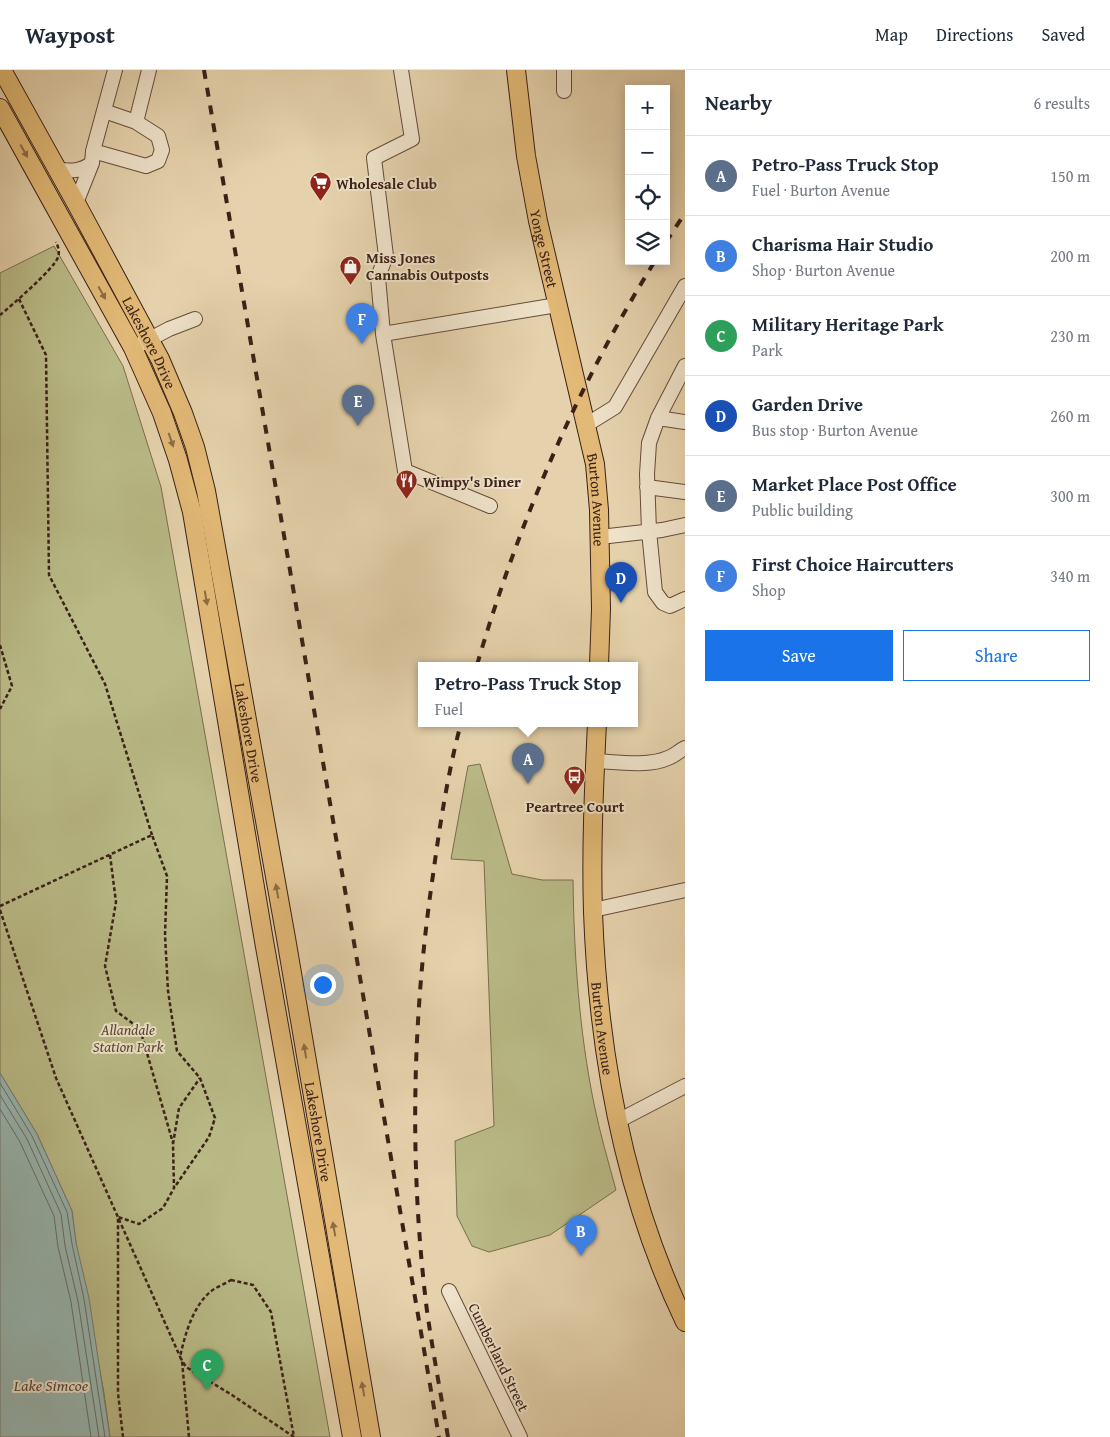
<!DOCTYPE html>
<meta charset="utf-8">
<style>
body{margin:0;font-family:"Gentium Book Plus",serif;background:#f2f2f3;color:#1f2937}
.controls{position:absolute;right:15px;top:15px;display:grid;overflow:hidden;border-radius:0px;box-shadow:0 2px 12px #0003}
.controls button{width:45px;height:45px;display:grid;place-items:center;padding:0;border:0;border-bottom:1px solid #e0e1e3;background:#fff;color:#1f2937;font:25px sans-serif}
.you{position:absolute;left:322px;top:914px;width:18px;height:18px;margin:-12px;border:4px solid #fff;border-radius:50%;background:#1a73e8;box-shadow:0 0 0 8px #1a73e833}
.badge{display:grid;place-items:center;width:32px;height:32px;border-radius:50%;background:#1a73e8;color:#fff;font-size:16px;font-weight:700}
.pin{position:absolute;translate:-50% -41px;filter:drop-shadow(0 1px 2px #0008)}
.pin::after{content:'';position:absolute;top:26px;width:18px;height:15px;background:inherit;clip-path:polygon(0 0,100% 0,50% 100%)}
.popup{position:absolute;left:418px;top:592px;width:220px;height:65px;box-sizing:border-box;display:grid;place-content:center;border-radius:0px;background:#fff;filter:drop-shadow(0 1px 4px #0005);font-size:16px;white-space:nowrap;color:#747a83}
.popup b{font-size:19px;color:#1f2937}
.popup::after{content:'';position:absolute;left:50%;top:100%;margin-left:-10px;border:10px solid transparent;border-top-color:#fff}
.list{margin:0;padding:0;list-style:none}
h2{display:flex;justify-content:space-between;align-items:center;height:65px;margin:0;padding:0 20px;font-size:21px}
h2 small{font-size:16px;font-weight:400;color:#747a83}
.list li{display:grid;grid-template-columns:32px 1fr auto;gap:15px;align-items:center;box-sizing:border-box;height:80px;padding:0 20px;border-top:1px solid #e0e1e3}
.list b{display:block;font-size:19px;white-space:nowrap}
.list p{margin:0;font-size:16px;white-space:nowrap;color:#747a83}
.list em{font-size:16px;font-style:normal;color:#747a83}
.actions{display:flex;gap:10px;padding:15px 20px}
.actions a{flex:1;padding:11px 0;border:1px solid #1a73e8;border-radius:0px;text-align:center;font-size:18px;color:#1a73e8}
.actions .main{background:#1a73e8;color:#fff}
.icon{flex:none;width:28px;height:28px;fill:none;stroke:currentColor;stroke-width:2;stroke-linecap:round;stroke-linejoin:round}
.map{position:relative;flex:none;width:685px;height:1367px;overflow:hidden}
header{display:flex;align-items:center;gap:30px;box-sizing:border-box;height:70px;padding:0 25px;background:#fff;border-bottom:1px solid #e0e1e3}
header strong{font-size:24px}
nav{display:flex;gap:28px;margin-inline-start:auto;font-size:18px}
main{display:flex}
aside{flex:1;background:#fff}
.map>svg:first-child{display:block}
</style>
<header>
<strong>Waypost</strong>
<nav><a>Map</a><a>Directions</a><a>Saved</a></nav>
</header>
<main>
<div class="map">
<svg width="685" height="1367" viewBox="0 0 685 1367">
<rect width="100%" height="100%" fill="#e5d2ac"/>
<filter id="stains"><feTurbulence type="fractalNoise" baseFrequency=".004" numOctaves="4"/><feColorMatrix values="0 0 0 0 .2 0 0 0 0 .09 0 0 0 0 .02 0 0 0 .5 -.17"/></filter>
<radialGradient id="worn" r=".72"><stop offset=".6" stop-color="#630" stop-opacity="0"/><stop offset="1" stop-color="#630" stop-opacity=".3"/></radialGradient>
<path fill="#b9ba86" stroke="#7a6d4e" d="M 54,176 L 123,296 L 161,417 L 330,1367 L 110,1367 L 104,1323 L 76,1173 L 72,1141 L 37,1064 L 0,1003 L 0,203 Z
M 480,694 L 512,804 L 542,810 L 573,810 C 574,885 579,960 594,1034 C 600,1063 608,1091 616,1120 L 550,1165 L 489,1182 L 472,1176 L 457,1146 L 455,1071 L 494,1056 L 484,791 L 451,789 L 468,696 Z"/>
<path fill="#97b6b1" stroke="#727a73" d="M 0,1003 L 37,1064 L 72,1141 L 76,1173 L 89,1228 L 110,1367 L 0,1367 Z"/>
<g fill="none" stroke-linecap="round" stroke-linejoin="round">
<path stroke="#686b64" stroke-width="1" d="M 0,1013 L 32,1066 L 67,1142 L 72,1174 L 84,1229 L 105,1367
M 0,1025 L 27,1069 L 61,1144 L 65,1176 L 78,1231 L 99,1367
M 0,1039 L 20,1072 L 54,1146 L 58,1177 L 71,1232 L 91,1367"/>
<defs>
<path id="minor" d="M 401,0 L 412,69 L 374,88 L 386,186 L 378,207 L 383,264 L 405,401 L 490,436
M 564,0 L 564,21
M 136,52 L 149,0
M 93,81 L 146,96 L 158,91 L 162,80 L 158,66 L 136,52 L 104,41
M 57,100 C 71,101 80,102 92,93
M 76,133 L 92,93 L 93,81 L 115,0
M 383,264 L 557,235
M 133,278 L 169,259 L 195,249
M 685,296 L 658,348 L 649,373 L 647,404 L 649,461 L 655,522 L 663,533 L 670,536 L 685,529
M 658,348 L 685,352
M 586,355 L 615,337 L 685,216
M 647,417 L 685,422
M 600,467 L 662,460 L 685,455
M 596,691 C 616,692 648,697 668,688 C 674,686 679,681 685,678
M 593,840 L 685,820
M 618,1051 L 685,1016
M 449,1221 L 520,1367"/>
<g id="major">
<path id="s1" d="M 2,0 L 76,133 L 160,289 L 183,343 L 195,377 L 206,421 L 286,868 L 371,1367"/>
<path id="s2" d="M 516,0 L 526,86 L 538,151 L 595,394 L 599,440 L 601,539 L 599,595"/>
<path d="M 0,38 L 133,278 L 162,343 L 178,390 L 192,442 L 264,871 L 352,1367"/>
<path id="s3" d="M 597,653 C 594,715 591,779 593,842 C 598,981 624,1125 685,1252"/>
</g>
</defs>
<use href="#minor" stroke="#654c3c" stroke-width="16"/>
<use href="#major" stroke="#3a2017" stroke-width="20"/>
<path stroke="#3a2017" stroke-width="2.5" stroke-dasharray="4 2.5" stroke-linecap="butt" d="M 19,229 L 46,285 L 49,505 L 105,614 L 152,765
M 0,245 C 11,236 55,198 58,187 C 60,182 58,176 56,172
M 0,575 L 12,616 L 0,639
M 110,785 L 116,832 L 105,896 L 116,941 L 140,959 L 173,1073
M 0,836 L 152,765 L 167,806 L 165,865 L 168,921 L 177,981 L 200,1008 L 215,1048 L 209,1067 L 174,1118
M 0,840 L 56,1008 L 182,1291 L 189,1367
M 231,1210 L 253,1215 L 271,1242 L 294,1367 L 232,1325 L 186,1297 L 180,1287 C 185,1265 192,1238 210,1222 C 216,1217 225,1214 231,1210 Z
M 123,1367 L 118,1323 L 118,1147 L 139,1154 L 163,1138 L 174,1118 L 173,1074 L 179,1038 L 200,1008"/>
<use href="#minor" stroke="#eee2c9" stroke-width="14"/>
<use href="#major" stroke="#e2b976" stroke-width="18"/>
<path stroke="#3a2017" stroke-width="4" stroke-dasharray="9 9" stroke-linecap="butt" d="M 204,0 L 439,1367
M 666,172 L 685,143
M 477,595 C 518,454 577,316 655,191
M 448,1367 C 441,1325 433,1283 427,1241 C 409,1096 412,948 433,805 C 440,754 448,702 461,653"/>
</g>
<defs><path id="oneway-solid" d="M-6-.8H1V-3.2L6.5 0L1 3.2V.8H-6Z" transform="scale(1.25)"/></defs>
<g fill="#8e6c46">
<use href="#oneway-solid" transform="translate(24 81) rotate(61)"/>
<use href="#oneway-solid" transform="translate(102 223) rotate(61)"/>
<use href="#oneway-solid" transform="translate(171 370) rotate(71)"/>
<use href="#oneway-solid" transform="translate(206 528) rotate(80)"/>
<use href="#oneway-solid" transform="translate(277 821) rotate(-100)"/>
<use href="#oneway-solid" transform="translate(305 981) rotate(-99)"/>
<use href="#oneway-solid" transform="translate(334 1159) rotate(-100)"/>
<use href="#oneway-solid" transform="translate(363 1319) rotate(-100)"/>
</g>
<defs>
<symbol id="supermarket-pin" viewBox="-11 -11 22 30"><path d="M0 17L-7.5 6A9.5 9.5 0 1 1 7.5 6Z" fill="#8f2418" stroke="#eee2c9"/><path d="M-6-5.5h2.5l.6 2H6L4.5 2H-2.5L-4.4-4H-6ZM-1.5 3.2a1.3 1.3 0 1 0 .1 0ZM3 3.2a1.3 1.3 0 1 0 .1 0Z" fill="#fff"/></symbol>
<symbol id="shop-pin" viewBox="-11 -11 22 30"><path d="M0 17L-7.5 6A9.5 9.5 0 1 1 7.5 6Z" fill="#8f2418" stroke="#eee2c9"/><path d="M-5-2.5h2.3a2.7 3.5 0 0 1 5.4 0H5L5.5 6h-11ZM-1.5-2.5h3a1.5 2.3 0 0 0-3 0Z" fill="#fff"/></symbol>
<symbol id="restaurant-pin" viewBox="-11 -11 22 30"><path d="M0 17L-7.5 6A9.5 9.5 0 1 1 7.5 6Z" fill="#8f2418" stroke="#eee2c9"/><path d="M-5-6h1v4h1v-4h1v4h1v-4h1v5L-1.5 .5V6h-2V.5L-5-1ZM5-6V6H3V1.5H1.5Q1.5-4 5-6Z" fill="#fff"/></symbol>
<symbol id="bus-pin" viewBox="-11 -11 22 30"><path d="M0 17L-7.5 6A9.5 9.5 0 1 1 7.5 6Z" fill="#8f2418" stroke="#eee2c9"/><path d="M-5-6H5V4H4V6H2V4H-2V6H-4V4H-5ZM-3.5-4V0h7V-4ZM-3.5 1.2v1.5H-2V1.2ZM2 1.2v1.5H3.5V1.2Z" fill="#fff"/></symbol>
</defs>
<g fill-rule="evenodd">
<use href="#supermarket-pin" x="308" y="100" width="25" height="34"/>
<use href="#shop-pin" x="338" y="184" width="25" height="34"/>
<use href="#restaurant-pin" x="394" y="398" width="25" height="34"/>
<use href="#bus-pin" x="562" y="694" width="25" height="34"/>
</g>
<g text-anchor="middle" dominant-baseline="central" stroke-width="4" stroke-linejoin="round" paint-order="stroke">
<g font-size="15" font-weight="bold" fill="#3a2017" stroke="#eee2c9" text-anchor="start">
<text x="336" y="113">Wholesale Club</text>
<text x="366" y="187">Miss Jones<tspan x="366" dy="17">Cannabis Outposts</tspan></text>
<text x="423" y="411">Wimpy's Diner</text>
<text x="575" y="736" text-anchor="middle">Peartree Court</text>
</g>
<g font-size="15" fill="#3a2017" stroke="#eee2c9">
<text stroke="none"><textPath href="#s2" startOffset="181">Yonge Street</textPath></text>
<text stroke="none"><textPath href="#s1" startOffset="310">Lakeshore Drive</textPath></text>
<text stroke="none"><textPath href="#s2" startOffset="438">Burton Avenue</textPath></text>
<text stroke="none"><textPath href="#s1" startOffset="715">Lakeshore Drive</textPath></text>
<text stroke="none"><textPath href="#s3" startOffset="306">Burton Avenue</textPath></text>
<text stroke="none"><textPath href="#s1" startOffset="1120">Lakeshore Drive</textPath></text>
<text transform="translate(499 1287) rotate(64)">Cumberland Street</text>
</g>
<g font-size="15" font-style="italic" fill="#5a4633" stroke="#eee2c9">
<text x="128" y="959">Allandale<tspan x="128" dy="17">Station Park</tspan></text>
</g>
<g font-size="16" font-style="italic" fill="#51463e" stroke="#eee2c9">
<text x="51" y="1315">Lake Simcoe</text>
</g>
</g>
<rect width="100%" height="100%" filter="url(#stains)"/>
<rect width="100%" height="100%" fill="url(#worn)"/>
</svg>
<div class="controls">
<button>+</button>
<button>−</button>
<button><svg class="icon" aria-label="locate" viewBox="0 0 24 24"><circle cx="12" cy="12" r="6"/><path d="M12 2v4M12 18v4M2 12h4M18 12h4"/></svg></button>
<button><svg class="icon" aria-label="layers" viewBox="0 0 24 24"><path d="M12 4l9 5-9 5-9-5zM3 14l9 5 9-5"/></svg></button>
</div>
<div class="you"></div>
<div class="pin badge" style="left:528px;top:714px;background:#5c6f8a">A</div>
<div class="popup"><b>Petro-Pass Truck Stop</b>Fuel</div>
<div class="pin badge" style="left:581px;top:1186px;background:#3f7fe0">B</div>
<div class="pin badge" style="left:207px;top:1320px;background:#2e9e5b">C</div>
<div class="pin badge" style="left:621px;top:533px;background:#1a4fb4">D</div>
<div class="pin badge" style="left:358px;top:356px;background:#5c6f8a">E</div>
<div class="pin badge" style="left:362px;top:274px;background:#3f7fe0">F</div>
</div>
<aside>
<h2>Nearby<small>6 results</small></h2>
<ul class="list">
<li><span class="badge" style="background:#5c6f8a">A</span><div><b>Petro-Pass Truck Stop</b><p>Fuel · Burton Avenue</p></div><em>150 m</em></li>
<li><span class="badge" style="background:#3f7fe0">B</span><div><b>Charisma Hair Studio</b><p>Shop · Burton Avenue</p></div><em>200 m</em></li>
<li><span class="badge" style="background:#2e9e5b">C</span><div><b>Military Heritage Park</b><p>Park</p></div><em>230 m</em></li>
<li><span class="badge" style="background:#1a4fb4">D</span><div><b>Garden Drive</b><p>Bus stop · Burton Avenue</p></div><em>260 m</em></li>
<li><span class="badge" style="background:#5c6f8a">E</span><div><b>Market Place Post Office</b><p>Public building</p></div><em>300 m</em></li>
<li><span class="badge" style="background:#3f7fe0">F</span><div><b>First Choice Haircutters</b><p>Shop</p></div><em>340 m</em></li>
</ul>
<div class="actions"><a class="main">Save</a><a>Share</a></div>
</aside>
</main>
